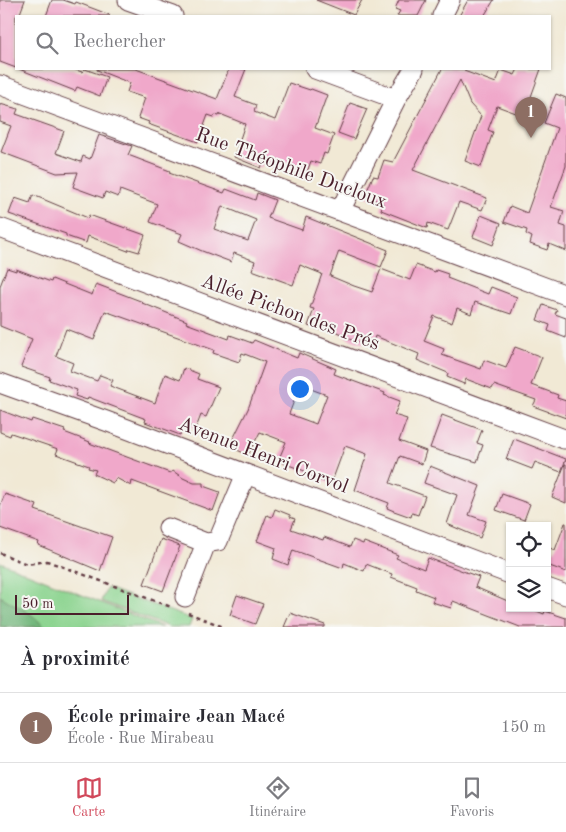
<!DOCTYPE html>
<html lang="fr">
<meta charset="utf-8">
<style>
body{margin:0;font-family:"Old Standard TT",serif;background:#f2f2f3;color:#2b2b33}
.controls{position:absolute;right:15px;bottom:15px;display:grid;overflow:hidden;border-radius:0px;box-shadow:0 1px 4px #0004}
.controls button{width:45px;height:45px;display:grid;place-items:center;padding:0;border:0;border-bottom:1px solid #e1e1e2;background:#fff;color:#2b2b33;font:25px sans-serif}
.scale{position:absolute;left:15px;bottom:12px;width:114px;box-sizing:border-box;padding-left:5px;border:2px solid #4a1f2b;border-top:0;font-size:14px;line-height:18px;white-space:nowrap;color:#4a1f2b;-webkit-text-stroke:4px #f6f6f2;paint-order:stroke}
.you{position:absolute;left:299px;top:388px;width:18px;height:18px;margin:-12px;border:4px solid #fff;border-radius:50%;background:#1a73e8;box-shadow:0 0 0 8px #1a73e833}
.badge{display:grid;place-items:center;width:32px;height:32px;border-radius:50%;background:#d1495b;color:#fff;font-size:16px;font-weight:700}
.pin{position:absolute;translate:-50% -41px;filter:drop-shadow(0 1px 2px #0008)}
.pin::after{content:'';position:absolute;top:26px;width:18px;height:15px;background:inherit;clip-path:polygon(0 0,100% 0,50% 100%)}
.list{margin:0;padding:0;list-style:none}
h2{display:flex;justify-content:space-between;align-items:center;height:65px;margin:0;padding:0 20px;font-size:21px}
h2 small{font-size:16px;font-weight:400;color:#7c7c81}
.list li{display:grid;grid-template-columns:32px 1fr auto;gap:15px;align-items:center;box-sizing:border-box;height:70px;padding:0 20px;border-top:1px solid #e1e1e2}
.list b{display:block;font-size:19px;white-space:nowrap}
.list p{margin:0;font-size:16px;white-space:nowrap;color:#7c7c81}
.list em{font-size:16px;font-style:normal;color:#7c7c81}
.icon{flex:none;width:28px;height:28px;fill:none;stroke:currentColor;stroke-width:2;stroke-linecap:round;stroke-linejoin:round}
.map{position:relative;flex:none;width:566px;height:627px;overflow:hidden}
.search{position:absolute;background:#fff;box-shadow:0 1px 4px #0004;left:15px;right:15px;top:15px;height:55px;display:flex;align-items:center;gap:12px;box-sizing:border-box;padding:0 18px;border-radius:0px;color:#7c7c81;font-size:19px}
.sheet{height:135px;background:#fff}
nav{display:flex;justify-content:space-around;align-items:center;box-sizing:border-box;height:70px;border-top:1px solid #e1e1e2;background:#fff;font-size:14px;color:#7c7c81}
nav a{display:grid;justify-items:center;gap:2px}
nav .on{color:#d1495b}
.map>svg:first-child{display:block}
</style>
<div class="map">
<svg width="566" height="627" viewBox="0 0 566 627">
<rect width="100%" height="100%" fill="#f6f6f2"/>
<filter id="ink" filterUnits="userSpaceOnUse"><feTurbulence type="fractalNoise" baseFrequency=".02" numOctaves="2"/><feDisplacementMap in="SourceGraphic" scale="10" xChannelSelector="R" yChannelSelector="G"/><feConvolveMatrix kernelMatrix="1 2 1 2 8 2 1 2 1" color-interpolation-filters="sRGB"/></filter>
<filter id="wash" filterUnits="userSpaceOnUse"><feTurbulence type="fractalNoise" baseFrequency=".0096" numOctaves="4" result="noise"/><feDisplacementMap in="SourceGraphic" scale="20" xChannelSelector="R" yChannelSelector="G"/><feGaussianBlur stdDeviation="1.12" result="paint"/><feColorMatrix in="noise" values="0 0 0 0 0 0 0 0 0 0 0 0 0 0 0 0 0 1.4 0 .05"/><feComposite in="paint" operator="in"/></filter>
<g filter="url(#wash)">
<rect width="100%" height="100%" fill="#f1e9d5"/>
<path fill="#8cd490" stroke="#6b7a5e" d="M 0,562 L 162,627 L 0,627 Z
M 107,588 L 192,619 L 189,627 L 169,627 L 101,601 Z"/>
<path fill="#71b67a" stroke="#5e6a52" d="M 0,596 L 32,615 L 45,627 L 0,627 Z"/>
<g id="blocks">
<path fill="#f0a8ca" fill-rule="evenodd" d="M 0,0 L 25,0 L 19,16 L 16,16 L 16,68 L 0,62 Z
M 52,0 L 63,0 L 75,4 L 76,2 L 110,15 L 109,16 L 46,16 Z
M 316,0 L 362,0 L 354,15 Z
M 399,0 L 426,0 L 418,16 L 397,16 L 400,11 L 395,9 Z
M 468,0 L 494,0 L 484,16 L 459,16 Z
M 19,69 L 73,69 L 82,72 L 85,69 L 107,77 L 100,96 L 77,87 L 75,91 Z
M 97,69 L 136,69 L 217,99 L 229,69 L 246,69 L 235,97 L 256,105 L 254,112 L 275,120 L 289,83 L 310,90 L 311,89 L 327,95 L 315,128 L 334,135 L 327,154 L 324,153 L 320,164 L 311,161 L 305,178 L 263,163 L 261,168 L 234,157 L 245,124 L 220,114 L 219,116 L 215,115 L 214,117 L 208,115 L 198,142 L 148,124 L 149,122 L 138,118 L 145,98 L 127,92 L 130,83 L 97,70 Z
M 442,69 L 466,69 L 464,71 L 496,83 L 501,70 L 515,75 L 518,69 L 541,69 L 524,116 L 497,106 L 488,130 L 493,132 L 481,167 L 465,161 L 481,116 L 470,104 L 460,80 L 413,170 L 487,198 L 482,210 L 459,202 L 448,230 L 428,223 L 427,228 L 381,210 L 383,203 L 365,196 L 373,176 L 378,177 L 384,160 L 393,162 Z
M 556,94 L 566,98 L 566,166 L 551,207 L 564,211 L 560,225 L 566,227 L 566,251 L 549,244 L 547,250 L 530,244 L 532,237 L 526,234 L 527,230 L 504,222 L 510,206 L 527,213 L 557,128 L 544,123 Z
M 350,103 L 367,109 L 354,139 L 338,133 Z
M 0,104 L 18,109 L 16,114 L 64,131 L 56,153 L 81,162 L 83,156 L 90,159 L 99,135 L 132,146 L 128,155 L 170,171 L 169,173 L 224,193 L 226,189 L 255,200 L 257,193 L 275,200 L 268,218 L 302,230 L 306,217 L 388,250 L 381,267 L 339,251 L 330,276 L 354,286 L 372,292 L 381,269 L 410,280 L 416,265 L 435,272 L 436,270 L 448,274 L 447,278 L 488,294 L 491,287 L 517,297 L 511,314 L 475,302 L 471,314 L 457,308 L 452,323 L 434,316 L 424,341 L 444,349 L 442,355 L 481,369 L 484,360 L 506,368 L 515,347 L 542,357 L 531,385 L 558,395 L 557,398 L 566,401 L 566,418 L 533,406 L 536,400 L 494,385 L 492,389 L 466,379 L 464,384 L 447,377 L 448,373 L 417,360 L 419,354 L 375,336 L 373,342 L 365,339 L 363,344 L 344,337 L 345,335 L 322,326 L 320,330 L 308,326 L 314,309 L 310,308 L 322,274 L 300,265 L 293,285 L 252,270 L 255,261 L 234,253 L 231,262 L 202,251 L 179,241 L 182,234 L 150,222 L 157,204 L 120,190 L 118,197 L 105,192 L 103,198 L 73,187 L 78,172 L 57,173 L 1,152 L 11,126 L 0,122 ZM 222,206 L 256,220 L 248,241 L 214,229 Z
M 33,195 L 88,218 L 89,215 L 145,235 L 139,252 L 129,249 L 128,251 L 88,236 L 86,243 L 66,236 L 66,234 L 9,214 L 15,198 L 30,203 Z
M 481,215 L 501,223 L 493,245 L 473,237 Z
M 7,268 L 16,271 L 16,269 L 51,282 L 52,279 L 92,295 L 96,284 L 143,302 L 142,303 L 187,321 L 186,323 L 229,339 L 230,335 L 252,343 L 254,340 L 297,358 L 299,353 L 336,369 L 334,374 L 385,393 L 384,395 L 400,401 L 394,415 L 407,419 L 399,441 L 426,451 L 422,464 L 400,456 L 390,483 L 425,496 L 418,515 L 412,513 L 411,517 L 394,511 L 387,508 L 389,503 L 355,490 L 367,454 L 345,446 L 331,484 L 309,476 L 310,473 L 278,461 L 286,442 L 260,432 L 248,455 L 235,449 L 237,444 L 232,441 L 248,409 L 265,362 L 242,353 L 239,362 L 213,353 L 214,350 L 105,311 L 94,340 L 66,329 L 56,356 L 73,363 L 70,371 L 97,381 L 100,375 L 113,380 L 110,386 L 155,403 L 165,374 L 180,380 L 184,368 L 199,374 L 197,379 L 219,387 L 206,417 L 201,415 L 196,428 L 184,424 L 180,435 L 145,422 L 146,419 L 88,397 L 87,400 L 75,396 L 77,390 L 49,380 L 50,377 L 21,367 L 32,339 L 0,326 L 0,286 ZM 300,385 L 327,395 L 316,424 L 289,414 Z
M 543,305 L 557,310 L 555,314 L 566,318 L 566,338 L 548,331 L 550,325 L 537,320 Z
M 0,410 L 31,422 L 32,419 L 65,430 L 64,432 L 90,442 L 89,443 L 170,473 L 173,471 L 183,478 L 194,483 L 203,483 L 203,486 L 220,492 L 213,511 L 132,481 L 131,486 L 116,478 L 113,483 L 94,474 L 96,470 L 88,468 L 89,466 L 56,454 L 58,449 L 11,433 L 10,436 L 0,432 Z
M 442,415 L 482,430 L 477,443 L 483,445 L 477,462 L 430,448 Z
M 514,439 L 566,459 L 561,472 L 535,462 L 532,469 L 506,459 Z
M 565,464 L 566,464 L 566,503 L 552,497 Z
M 430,466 L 480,486 L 469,515 L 486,521 L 480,538 L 447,524 L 457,495 L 424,483 Z
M 5,494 L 37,505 L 35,510 L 112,537 L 100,571 L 38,545 L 39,542 L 0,528 L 0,506 Z
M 502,494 L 530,504 L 524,520 L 496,510 Z
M 275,509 L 290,515 L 290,517 L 295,519 L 291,529 L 323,540 L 324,537 L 350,547 L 353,540 L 363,544 L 364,542 L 398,555 L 396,558 L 424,569 L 428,558 L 479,577 L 475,587 L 510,602 L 510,608 L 529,608 L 544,614 L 545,611 L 566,618 L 566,627 L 520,627 L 453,601 L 451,608 L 432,602 L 434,597 L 416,590 L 417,587 L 391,577 L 392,574 L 366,564 L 364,571 L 344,563 L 343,568 L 293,550 L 288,565 L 273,559 L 276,548 L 257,541 L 267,515 L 272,517 Z
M 565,523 L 566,523 L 566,572 L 547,565 L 547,547 L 555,550 Z
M 161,539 L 180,546 L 163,591 L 144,584 Z
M 237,595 L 263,604 L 255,624 L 230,615 Z
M 290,613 L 325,625 L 325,627 L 284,627 Z"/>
</g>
</g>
<g filter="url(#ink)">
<use href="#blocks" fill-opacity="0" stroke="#633d44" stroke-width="1"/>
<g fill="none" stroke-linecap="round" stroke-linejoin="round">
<defs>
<path id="minor" d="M 128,0 L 173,16
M 442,16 L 450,0
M 315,69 L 396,99
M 0,85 L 566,295
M 340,211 L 396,99 L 414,69
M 0,228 L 564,439
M 0,383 L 106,421 L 510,574
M 168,528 L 206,543 L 218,541 L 246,474
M 547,588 L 566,595
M 185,597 L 206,543"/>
</defs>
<use href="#minor" stroke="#633d44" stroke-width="21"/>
<path stroke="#633d44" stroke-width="2.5" stroke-dasharray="4 4" stroke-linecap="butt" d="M 0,553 L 27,564 L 47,561 L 171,607
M 188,613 L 224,627"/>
<use href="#minor" stroke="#fff" stroke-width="19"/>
</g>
</g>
<g text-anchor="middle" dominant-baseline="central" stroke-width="4" stroke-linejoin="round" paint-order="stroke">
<g font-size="20" fill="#4a1f2b" stroke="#f6f6f2">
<text transform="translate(291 169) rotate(20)">Rue Théophile Ducloux</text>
<text transform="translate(290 313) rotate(20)">Allée Pichon des Prés</text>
<text transform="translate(263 456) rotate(21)">Avenue Henri Corvol</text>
</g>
</g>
</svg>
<div class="controls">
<button><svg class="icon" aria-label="locate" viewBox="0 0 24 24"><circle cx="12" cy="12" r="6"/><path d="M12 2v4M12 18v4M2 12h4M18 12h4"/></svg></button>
<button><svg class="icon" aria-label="layers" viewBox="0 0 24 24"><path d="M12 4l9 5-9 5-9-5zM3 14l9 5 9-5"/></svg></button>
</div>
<div class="scale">50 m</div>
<div class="you"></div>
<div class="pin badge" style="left:531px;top:138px;background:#8d6e63">1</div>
<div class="search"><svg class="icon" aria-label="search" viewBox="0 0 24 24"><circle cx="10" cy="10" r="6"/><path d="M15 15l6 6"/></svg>Rechercher</div>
</div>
<section class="sheet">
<h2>À proximité<small></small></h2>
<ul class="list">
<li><span class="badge" style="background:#8d6e63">1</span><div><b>École primaire Jean Macé</b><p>École · Rue Mirabeau</p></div><em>150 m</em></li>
</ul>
</section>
<nav>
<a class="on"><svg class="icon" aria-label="map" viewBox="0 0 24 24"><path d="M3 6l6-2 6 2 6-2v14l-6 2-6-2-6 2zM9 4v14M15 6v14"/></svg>Carte</a>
<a><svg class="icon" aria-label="directions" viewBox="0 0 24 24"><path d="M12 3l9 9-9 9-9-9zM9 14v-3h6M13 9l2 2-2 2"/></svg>Itinéraire</a>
<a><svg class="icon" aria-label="saved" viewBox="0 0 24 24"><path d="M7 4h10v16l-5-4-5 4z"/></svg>Favoris</a>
</nav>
